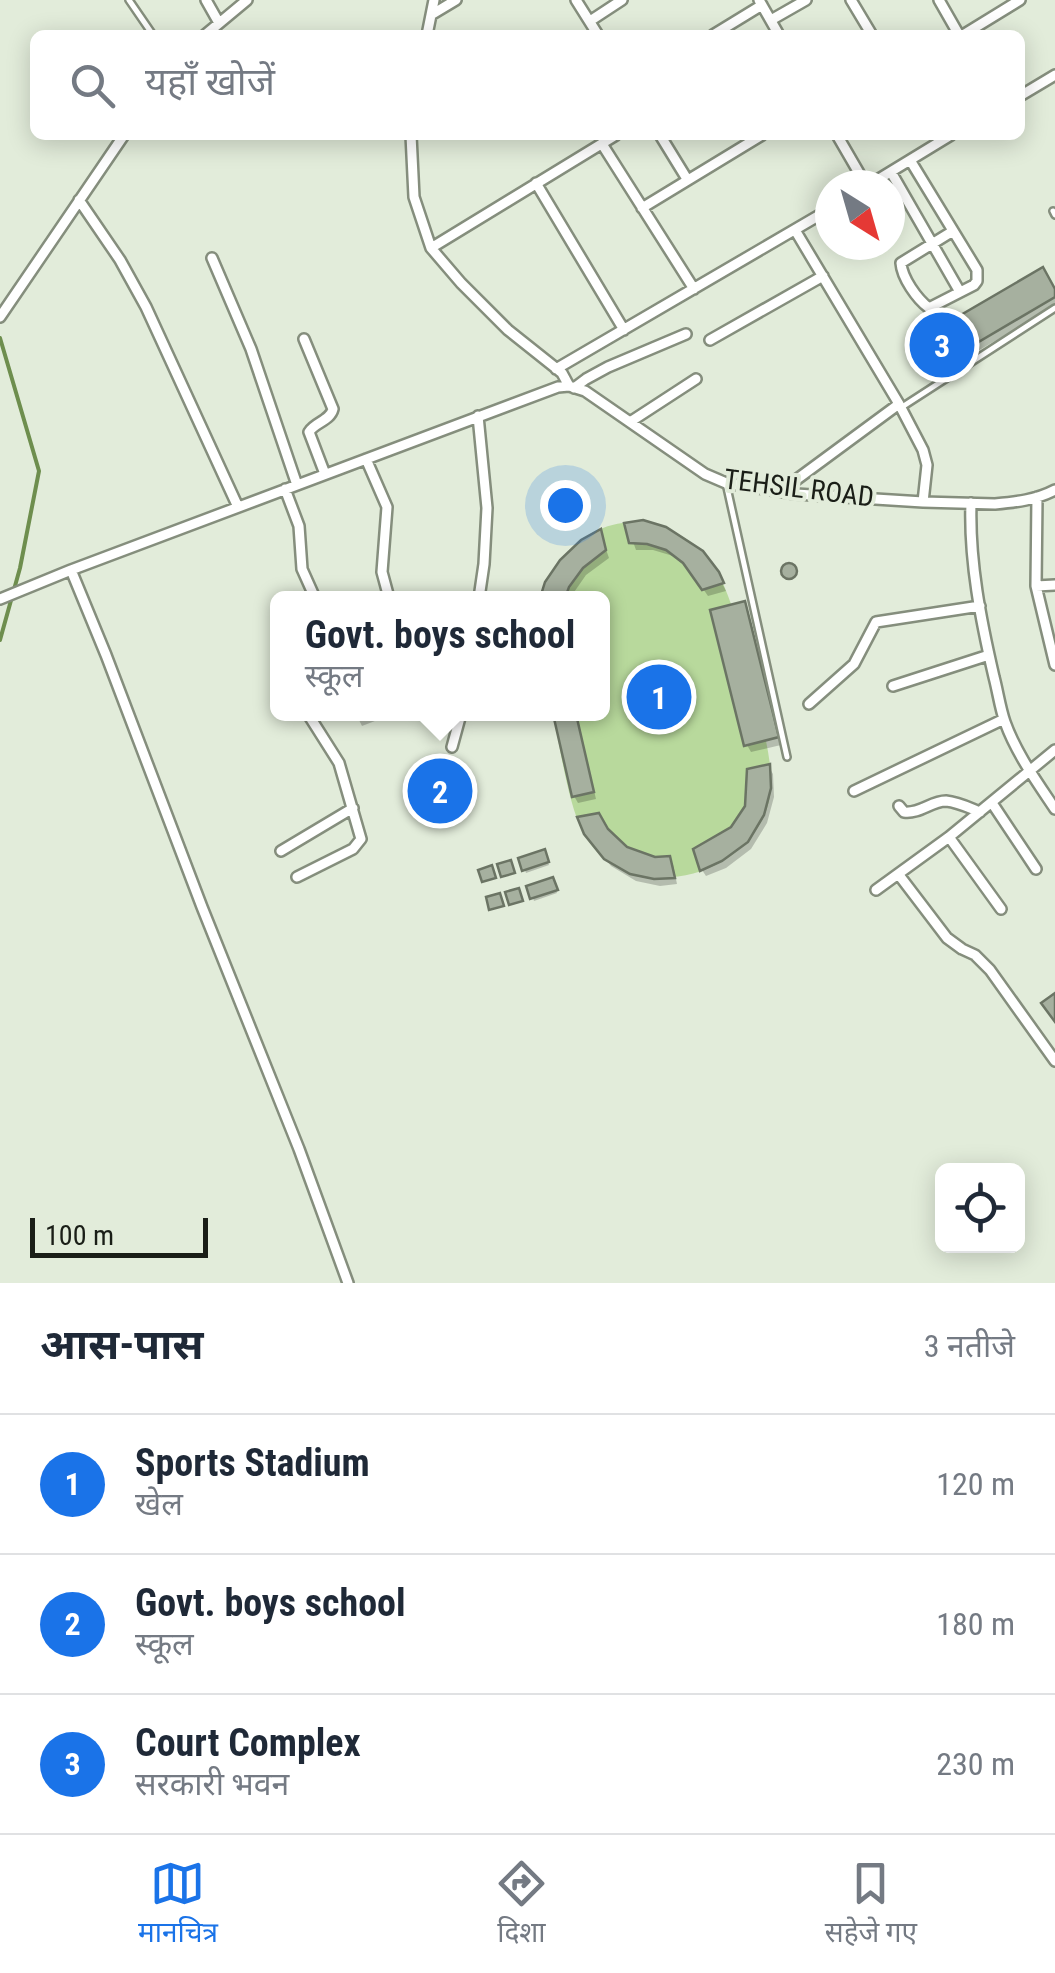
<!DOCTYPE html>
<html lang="hi">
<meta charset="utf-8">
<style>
body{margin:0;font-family:"Roboto Condensed","Noto Sans Devanagari",sans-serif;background:#f2f2f3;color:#1f2937}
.controls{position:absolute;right:30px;bottom:30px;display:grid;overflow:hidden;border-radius:15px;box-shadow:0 5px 25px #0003}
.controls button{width:90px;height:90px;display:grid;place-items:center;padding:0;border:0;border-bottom:2px solid #e0e1e3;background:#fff;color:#1f2937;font:50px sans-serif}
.compass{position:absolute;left:815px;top:170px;width:90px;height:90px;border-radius:50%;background:#fff;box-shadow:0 5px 25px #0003;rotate:143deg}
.scale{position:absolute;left:30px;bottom:25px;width:178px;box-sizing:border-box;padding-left:10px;border:5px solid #1a1e17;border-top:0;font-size:28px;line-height:35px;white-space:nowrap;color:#1a1e17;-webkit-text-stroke:8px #e2ecda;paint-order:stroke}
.you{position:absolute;left:565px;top:505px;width:35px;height:35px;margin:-25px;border:8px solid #fff;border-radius:50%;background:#1a73e8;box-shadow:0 0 0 15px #1a73e833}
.badge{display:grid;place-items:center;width:65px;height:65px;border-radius:50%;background:#1a73e8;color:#fff;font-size:32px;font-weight:700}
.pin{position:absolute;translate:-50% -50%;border:5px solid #fff;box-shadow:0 2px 10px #0006}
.popup{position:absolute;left:270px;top:591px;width:340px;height:130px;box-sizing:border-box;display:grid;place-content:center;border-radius:15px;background:#fff;filter:drop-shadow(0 2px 8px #0005);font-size:32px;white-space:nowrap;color:#747a83}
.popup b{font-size:38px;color:#1f2937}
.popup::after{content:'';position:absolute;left:50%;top:100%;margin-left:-20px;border:20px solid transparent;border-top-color:#fff}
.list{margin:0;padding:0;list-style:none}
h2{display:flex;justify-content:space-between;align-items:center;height:130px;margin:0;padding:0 40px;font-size:42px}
h2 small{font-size:32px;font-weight:400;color:#747a83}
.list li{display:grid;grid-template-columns:65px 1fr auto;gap:30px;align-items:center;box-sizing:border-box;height:140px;padding:0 40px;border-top:2px solid #e0e1e3}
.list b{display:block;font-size:38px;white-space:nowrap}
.list p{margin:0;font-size:32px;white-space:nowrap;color:#747a83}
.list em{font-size:32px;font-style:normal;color:#747a83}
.icon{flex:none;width:55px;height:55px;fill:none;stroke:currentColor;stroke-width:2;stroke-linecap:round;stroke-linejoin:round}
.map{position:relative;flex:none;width:1055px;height:1283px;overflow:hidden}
.search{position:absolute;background:#fff;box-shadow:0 5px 25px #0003;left:30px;right:30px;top:30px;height:110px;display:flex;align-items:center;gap:25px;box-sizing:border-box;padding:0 35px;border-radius:15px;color:#747a83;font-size:38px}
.sheet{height:550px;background:#fff}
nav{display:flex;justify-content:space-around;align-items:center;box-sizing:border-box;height:140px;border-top:2px solid #e0e1e3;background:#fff;font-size:28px;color:#747a83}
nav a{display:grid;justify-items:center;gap:5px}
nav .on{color:#1a73e8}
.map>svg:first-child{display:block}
</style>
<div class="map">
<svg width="1055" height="1283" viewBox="0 0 1055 1283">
<rect width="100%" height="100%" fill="#e2ecda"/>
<path fill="#b8d99c" d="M 643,520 C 692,535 715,555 731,604 L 745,601 L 779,737 L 766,741 C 771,766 775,792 764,816 C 733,885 621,904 583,832 C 568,804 560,746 553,714 L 602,714 L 602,598 L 540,598 C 548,569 574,539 603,528 C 615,523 630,522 643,520 Z"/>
<path fill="#0003" d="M 1055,294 L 1055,306 L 976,352 L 958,320 Z
M 627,525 L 717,573 L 726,591 L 708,596 L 690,570 L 673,556 L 653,550 L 636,550 Z
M 600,532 L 609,558 L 586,575 L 570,598 L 543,598 L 547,583 Z
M783 573a7 7 0 1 1 14 0a7 7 0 1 1-14 0Z
M 747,611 L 781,745 L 751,752 L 747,745 L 713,612 Z
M 356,714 L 393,714 L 362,726 Z
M 555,714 L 576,714 L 596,799 L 578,803 L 574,796 Z
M 769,767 L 773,774 L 774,797 L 767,823 L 751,849 L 726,868 L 706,876 L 702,870 L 733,829 Z
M 606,831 L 626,849 L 655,859 L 669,858 L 673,865 L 677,884 L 660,886 L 636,881 L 611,866 L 591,841 Z
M 544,852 L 549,865 L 526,873 L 521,860 Z
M 552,880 L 557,893 L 534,901 L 529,887 Z"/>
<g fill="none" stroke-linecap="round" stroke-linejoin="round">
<path stroke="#6e8e4e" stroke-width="4" d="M 0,338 L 39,471 L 20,568 L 0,640"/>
</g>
<path fill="#a6b09f" stroke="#6b7464" stroke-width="2.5" d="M 1043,267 L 1055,289 L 1055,297 L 970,347 L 954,319 Z
M 643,520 L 666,527 L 703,551 L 719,572 L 724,583 L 702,590 L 683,563 L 666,550 L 647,544 L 629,543 L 624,523 Z
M 601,529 L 606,550 L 583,568 L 569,587 L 565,598 L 540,598 L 545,582 L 560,560 L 581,540 Z
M781 571a8 8 0 1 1 16 0a8 8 0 1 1-16 0Z
M 745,601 L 779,737 L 744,746 L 710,610 Z
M 553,714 L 576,714 L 594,792 L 572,797 Z
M 770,764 L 771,788 L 764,815 L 748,842 L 722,861 L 700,871 L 693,849 L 731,827 L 745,806 L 747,769 Z
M 599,813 L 608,829 L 627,847 L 655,857 L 670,856 L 675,878 L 654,879 L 630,874 L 604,859 L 584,834 L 577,817 Z
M 545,849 L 549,862 L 522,871 L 518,858 Z
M 511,860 L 515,873 L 501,877 L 497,864 Z
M 492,865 L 496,878 L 482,882 L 478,870 Z
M 553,877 L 558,890 L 530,899 L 526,886 Z
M 519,888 L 523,901 L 509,905 L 505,892 Z
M 500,893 L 504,906 L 489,910 L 486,897 Z
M 1055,993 L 1055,1022 L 1041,1003 Z"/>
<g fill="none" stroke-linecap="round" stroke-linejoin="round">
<defs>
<path id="lane" d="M 129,0 L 153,35
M 1053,211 L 1055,215
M 902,407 L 1055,308
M 726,483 L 787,757"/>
<path id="street" d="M 206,0 L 219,23
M 576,0 L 598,35
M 759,0 L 779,35
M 851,0 L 872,35
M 939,0 L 959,35
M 431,15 L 456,0
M 771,20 L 806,0
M 590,21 L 622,0
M 205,35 L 247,0
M 427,35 L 434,0
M 713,35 L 762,5
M 963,35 L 1020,0
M 1020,96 L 1055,75
M 411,135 L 414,197 L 431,248 L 461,283 L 508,330 L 562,373 L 569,386
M 660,135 L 687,179
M 837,135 L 866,185
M 602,144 L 694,289
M 910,160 L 977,270 L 977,281 L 974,285 L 929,308 C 917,299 902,278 901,263 L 953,231
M 891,172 L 960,292
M 536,183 L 624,330
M 869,185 L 951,135
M 79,200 L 120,260 L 146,307 L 238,507
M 642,208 L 762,135
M 795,230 L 899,404 L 923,450 L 927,465 L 923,502
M 431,248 L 616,135
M 212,258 L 251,349 L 297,485
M 0,317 L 124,135
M 304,339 L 333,409 C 330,421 315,422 309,432 L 325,474
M 710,340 L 823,276
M 556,369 L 830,209
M 574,388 L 586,379 L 608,367 L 686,334
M 478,416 L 487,508 L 484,564 L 479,598
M 630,422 L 696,379
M 366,459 L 387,507 L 382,572 L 389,598
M 285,489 L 299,526 L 302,569 L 315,598
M 781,491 L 899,404
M 1037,497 L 1036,586 L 1055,665
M 971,503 C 969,561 981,621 994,677 C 998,692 1000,708 1005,722 C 1016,753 1037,782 1055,809
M 71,570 L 106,655 L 202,907 L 299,1149 L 348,1283
M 1036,586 L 1055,585
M 0,599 L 71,570 L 558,387 L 569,386 L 585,391 L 705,474 L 726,483 L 796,494 L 923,502 L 995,504 C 1016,502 1036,500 1055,490
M 278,660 L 278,668
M 893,686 L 989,655
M 809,704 L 854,664 L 876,622 L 980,606
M 452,747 L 461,714
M 854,791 L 1004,719
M 992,803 L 1036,869
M 899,806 L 904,812 C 920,814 931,801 946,801 C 958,802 970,808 980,812
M 949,837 L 1001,909
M 281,851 L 353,808
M 899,875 L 947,938 L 962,949 L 975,955 L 990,970 L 1055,1061
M 297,877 L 353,849 L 361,839 L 339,763 L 308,714
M 876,890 L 949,837 L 1055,750"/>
</defs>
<use href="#lane" stroke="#858e7d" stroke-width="10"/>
<use href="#street" stroke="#858e7d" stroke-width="14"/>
<use href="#lane" stroke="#fff" stroke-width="5"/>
<use href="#street" stroke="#fff" stroke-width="9"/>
</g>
<g text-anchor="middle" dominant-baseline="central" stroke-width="8" stroke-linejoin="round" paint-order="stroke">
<g font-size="28" fill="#1a1e17" stroke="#e2ecda">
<text transform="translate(799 488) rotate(7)">TEHSIL ROAD</text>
</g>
</g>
</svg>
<div class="controls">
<button><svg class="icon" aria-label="locate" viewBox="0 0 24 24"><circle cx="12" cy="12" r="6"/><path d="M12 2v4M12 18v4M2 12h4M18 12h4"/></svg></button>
</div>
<svg class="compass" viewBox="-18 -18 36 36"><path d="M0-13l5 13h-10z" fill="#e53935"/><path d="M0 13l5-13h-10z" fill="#747a83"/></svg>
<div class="scale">100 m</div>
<div class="you"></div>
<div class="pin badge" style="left:659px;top:697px">1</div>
<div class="pin badge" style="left:440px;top:791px">2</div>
<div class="popup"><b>Govt. boys school</b>स्कूल</div>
<div class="pin badge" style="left:942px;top:345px">3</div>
<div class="search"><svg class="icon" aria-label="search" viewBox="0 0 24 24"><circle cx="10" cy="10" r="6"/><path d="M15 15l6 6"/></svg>यहाँ खोजें</div>
</div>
<section class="sheet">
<h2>आस-पास<small>3 नतीजे</small></h2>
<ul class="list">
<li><span class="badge">1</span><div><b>Sports Stadium</b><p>खेल</p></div><em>120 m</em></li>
<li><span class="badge">2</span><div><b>Govt. boys school</b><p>स्कूल</p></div><em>180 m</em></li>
<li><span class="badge">3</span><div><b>Court Complex</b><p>सरकारी भवन</p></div><em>230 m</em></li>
</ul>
</section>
<nav>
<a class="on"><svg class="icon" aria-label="map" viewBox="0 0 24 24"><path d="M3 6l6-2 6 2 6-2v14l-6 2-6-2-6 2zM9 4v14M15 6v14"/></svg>मानचित्र</a>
<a><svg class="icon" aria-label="directions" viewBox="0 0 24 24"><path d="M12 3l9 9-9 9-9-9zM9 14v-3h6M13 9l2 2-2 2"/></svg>दिशा</a>
<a><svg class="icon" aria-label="saved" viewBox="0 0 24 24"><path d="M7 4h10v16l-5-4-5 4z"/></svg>सहेजे गए</a>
</nav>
